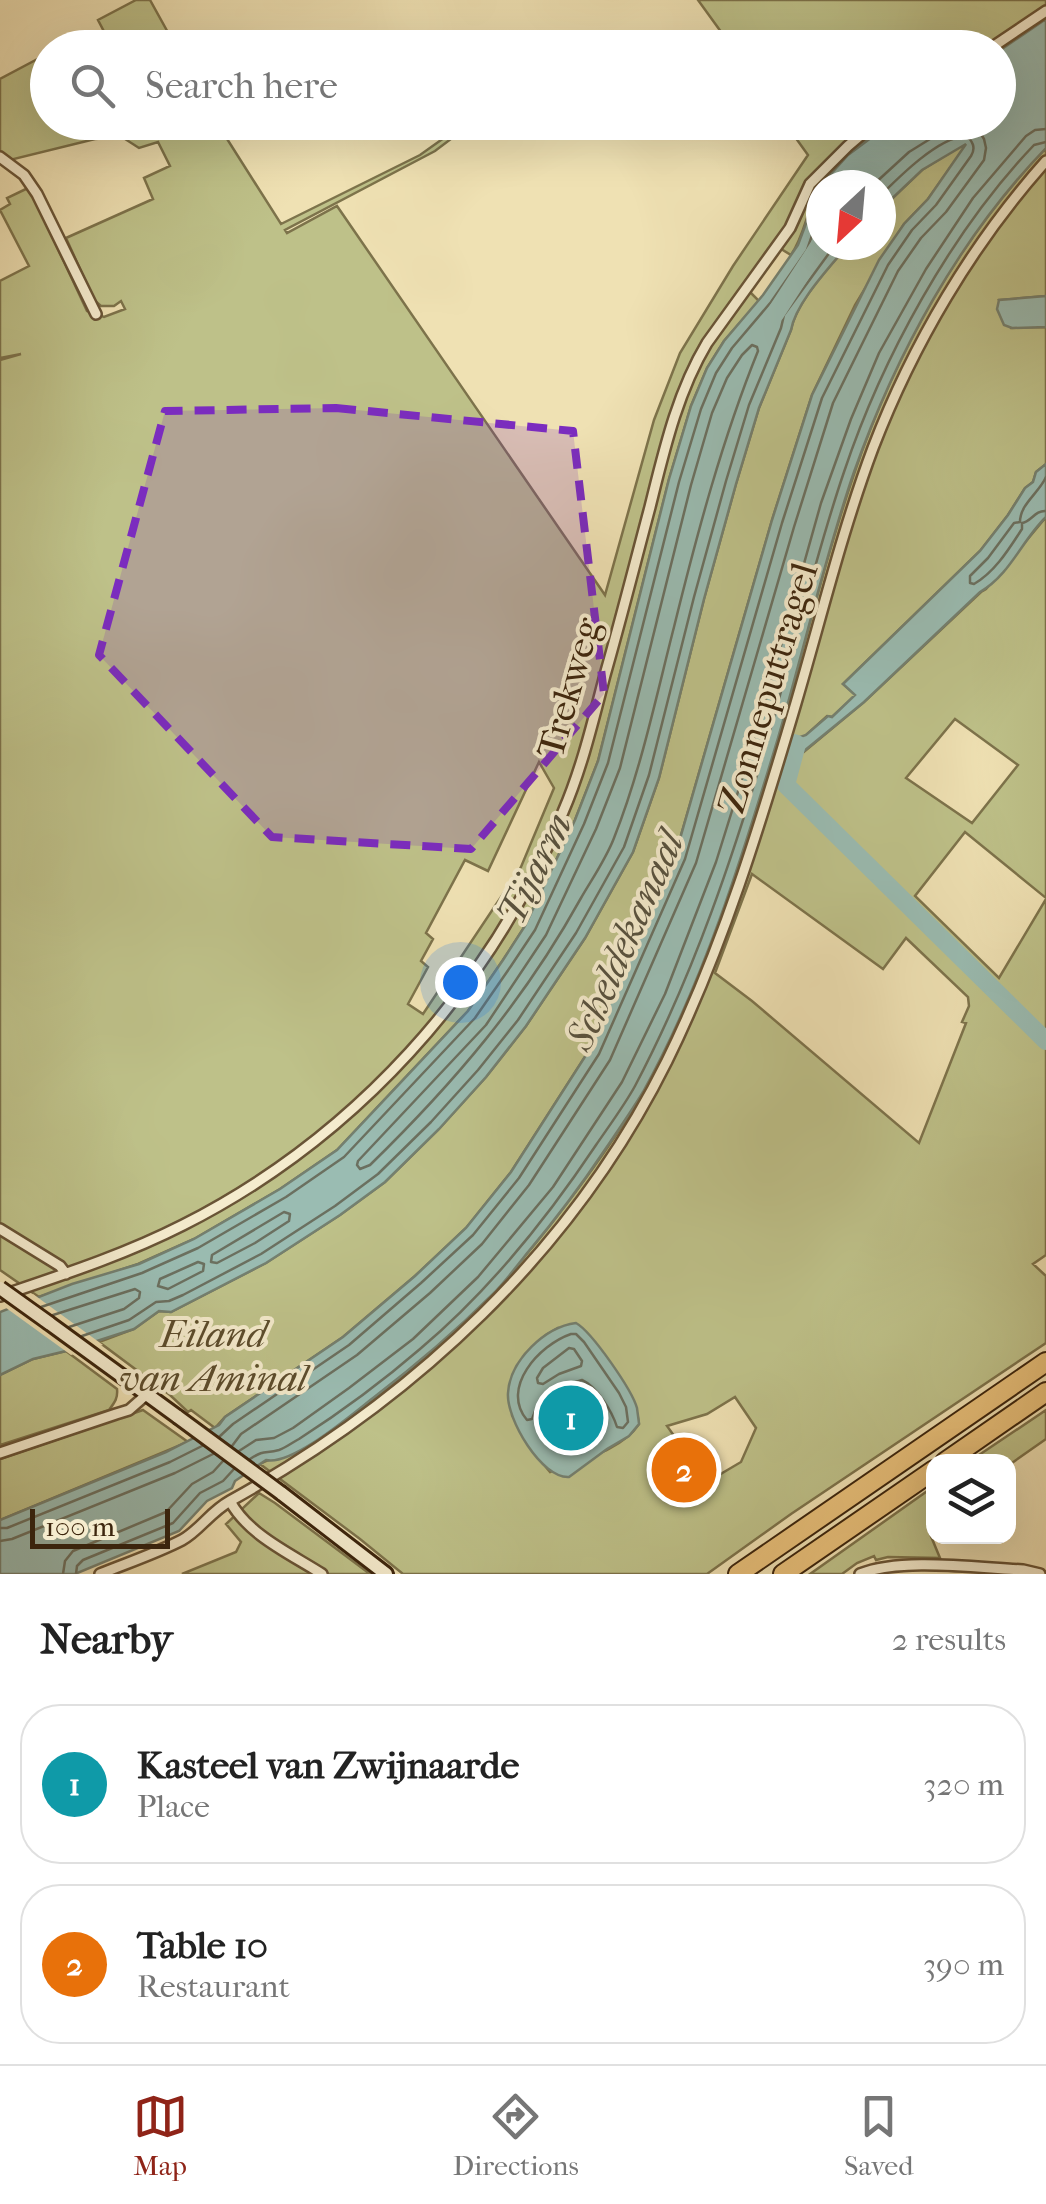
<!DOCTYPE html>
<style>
body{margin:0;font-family:"IM FELL French Canon",serif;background:#f2f2f2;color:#222}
.controls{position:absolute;right:30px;bottom:30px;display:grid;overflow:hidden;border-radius:20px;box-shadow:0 10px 40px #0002}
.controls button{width:90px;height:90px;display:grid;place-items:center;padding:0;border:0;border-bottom:2px solid #e0e0e0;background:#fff;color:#222;font:50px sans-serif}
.compass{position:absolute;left:806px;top:170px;width:90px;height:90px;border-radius:50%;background:#fff;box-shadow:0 10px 40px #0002;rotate:206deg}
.scale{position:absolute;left:30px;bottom:25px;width:140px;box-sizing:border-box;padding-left:10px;border:5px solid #3c250d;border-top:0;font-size:28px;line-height:35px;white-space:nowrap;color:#3c250d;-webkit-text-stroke:8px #f5ecce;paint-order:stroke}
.you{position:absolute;left:460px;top:982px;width:35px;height:35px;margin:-25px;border:8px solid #fff;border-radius:50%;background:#1a73e8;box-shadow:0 0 0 15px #1a73e833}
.badge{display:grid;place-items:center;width:65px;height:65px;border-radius:50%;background:#8f2418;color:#fff;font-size:32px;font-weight:700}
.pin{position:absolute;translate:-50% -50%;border:5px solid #fff;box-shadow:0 2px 10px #0006}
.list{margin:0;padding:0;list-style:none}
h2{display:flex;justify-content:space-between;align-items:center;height:130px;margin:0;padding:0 40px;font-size:42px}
h2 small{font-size:32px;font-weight:400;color:#767676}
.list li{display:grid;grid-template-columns:65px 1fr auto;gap:30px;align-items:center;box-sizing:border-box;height:160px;margin:0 20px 20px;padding:0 20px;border:2px solid #e0e0e0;border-radius:40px}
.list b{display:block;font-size:38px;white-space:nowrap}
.list p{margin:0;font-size:32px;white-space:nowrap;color:#767676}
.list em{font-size:32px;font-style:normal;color:#767676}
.icon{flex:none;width:55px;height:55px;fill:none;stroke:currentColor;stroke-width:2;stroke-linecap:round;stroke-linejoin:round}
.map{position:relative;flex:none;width:1046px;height:1574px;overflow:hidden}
.search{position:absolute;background:#fff;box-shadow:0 10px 40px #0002;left:30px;right:30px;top:30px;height:110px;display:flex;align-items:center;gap:25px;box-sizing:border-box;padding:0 35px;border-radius:55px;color:#767676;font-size:38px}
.sheet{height:490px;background:#fff}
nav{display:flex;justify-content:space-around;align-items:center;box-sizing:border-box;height:140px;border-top:2px solid #e0e0e0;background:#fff;font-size:28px;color:#767676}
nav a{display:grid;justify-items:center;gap:5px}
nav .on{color:#8f2418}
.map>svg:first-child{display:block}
</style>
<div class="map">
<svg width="1046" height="1574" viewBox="0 0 1046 1574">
<rect width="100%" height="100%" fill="#efe1b3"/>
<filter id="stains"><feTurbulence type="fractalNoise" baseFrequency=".002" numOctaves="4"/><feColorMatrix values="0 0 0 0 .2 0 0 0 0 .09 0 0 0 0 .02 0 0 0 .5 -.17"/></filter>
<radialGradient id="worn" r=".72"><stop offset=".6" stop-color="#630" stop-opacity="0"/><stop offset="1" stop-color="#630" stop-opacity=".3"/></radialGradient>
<path fill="#bec189" stroke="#7d734b" stroke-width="2.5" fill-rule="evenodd" d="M 136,0 L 150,0 L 176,47 L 103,47 L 110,43 L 98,20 Z
M 698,0 L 1046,0 L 1046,19 L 999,51 L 998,48 L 732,47 Z
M 47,54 L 48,122 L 217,123 L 281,224 L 420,155 L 465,123 L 472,123 L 435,151 L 285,230 L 287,233 L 337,206 L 605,595 L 654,420 L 680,353 L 733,266 L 808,155 L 785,123 L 891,123 C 866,141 834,161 819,188 C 807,209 805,235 791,255 L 781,249 L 750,292 L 759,301 L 724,341 L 707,368 L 691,406 L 669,479 L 598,761 L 575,820 L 525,926 L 503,960 L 468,1011 L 337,1150 L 280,1189 L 194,1239 L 138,1264 L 39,1297 L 0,1270 L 0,360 L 21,354 L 0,358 L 0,281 L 29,266 L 0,210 L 10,204 L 7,198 L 28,188 L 30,189 L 87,311 L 104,317 L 125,309 L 121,301 L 114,306 L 101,306 L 94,300 L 66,238 L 153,199 L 144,178 L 170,166 L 158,142 L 139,148 L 122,137 L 95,139 L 10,160 L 0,152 L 0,79 ZM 539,762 L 554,788 L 521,867 L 423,1014 L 408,1004 L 428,967 L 421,961 L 433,939 L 426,933 L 465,860 L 488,871 Z
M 964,144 L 967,144 L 928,199 L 904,224 L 855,305 L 812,395 L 772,520 L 675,856 L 590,1049 L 511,1172 L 466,1228 L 415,1276 L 343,1337 L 225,1417 L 215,1428 L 191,1410 L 188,1412 L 170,1395 L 99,1342 L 134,1329 L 159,1311 L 171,1312 L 266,1263 L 340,1215 L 385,1182 L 439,1129 L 486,1077 L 526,1026 L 585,938 L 633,852 L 659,778 L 704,599 L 736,484 L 759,408 L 791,330 C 796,302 830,266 848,245 L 881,245 L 881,209 L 922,170 Z
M 1046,148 L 1046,296 L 999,300 L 1011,328 L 1046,327 L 1046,464 L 1036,472 L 1033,482 L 1025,488 L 1008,515 L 980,551 L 843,684 L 856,695 L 832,717 L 827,716 L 806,735 L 805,751 L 864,702 L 981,592 L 986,589 L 1046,517 L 1046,898 L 965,832 L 915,896 L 999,978 L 1046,899 L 1046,1255 L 1033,1264 L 1046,1276 L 1046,1343 L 791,1514 L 707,1574 L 403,1574 L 360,1539 L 260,1464 C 273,1456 288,1457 303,1448 C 346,1422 386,1389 425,1358 C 466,1325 501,1285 535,1244 C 573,1197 609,1148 641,1096 C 665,1056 683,1009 700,966 C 730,890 757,812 780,733 C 804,647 825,559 854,474 C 894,355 959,238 1046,148 ZM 955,719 L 1018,765 L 972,823 L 906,778 ZM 752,874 L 883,969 L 906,938 L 968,997 L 969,1006 L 962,1022 L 966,1023 L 919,1143 L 752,1001 L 715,973 ZM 558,1328 C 592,1355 633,1377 639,1424 C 621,1451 579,1460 550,1472 L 531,1449 L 512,1415 L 525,1354 L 546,1335 ZM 735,1397 L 756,1428 L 741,1462 L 707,1482 L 667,1426 L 707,1414 Z
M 66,1351 L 117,1389 C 118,1398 115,1402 109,1410 L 0,1445 L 0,1375 L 33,1359 Z
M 143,1410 L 188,1442 L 0,1520 L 0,1459 Z
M 1046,1410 L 1046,1439 L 1009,1465 L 1008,1462 L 970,1461 Z
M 933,1487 L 933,1524 L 928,1529 L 940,1558 L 888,1557 L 876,1560 L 874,1556 L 857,1563 L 842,1574 L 810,1574 Z
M 259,1493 L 275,1503 L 370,1574 L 182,1574 L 236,1552 L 241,1542 L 226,1524 Z"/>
<path fill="#9abcb2" stroke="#748070" stroke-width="2.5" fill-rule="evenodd" d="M 1046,19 L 1046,148 C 959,238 896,354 854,472 C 824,559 804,650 778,738 C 742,858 704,982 643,1092 C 631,1112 617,1132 604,1151 C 580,1187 555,1220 528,1252 C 516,1267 505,1282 492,1295 C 455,1332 415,1366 373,1398 C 351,1415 292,1466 266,1460 L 235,1481 L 232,1488 L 207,1501 L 179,1531 L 75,1574 L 0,1574 L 0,1520 L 166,1452 L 219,1425 L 225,1417 L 343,1337 L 415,1276 L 466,1228 L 511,1172 L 590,1049 L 675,856 L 772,520 L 812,395 L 879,260 L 904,224 L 928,199 L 966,144 L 922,170 L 881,209 L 881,185 L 821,185 L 821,245 L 848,245 C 830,267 796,302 791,330 L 759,408 L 736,484 L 704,599 L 659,778 L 633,852 L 585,938 L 526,1026 L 486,1077 L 439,1129 L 385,1182 L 340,1215 L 266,1263 L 171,1312 L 159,1311 L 134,1329 L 66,1351 L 33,1359 L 0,1375 L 0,1312 L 72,1284 L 139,1264 L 194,1239 L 280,1189 L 337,1150 L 468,1011 L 503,960 L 525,926 L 575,820 L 598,761 L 669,479 L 691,406 L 707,368 L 724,341 L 763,295 L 798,245 L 820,186 L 848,155 L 891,123 L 998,122 L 999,51 Z
M 1046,296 L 1046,327 L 1012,328 L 1004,325 L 997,309 L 999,300 Z
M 1046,464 L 1046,517 C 1022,540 1010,575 980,592 L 864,702 L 804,751 L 797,744 L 800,737 L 806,735 L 828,716 L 832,717 L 855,695 L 843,684 L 980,551 L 1008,515 L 1025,488 L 1033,482 L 1036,472 Z
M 576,1323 C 592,1332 632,1390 637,1408 C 637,1409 639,1422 639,1424 L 629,1436 L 607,1449 L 569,1477 C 542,1479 506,1419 508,1393 C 510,1360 545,1327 576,1323 ZM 582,1390 L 606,1425 L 570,1451 L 543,1415 L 553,1408 L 552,1405 L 569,1394 L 572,1396 Z"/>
<path fill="#efe1b3" d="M 33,1294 L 103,1345 L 71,1355 L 2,1305 Z"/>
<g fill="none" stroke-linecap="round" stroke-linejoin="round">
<path stroke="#6b7060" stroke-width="2.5" d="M 752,345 L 757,347 L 758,351 C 722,440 697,534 674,627 C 656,697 641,770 614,838 C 606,859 592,879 581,898 C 524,1001 454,1083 370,1165 L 360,1169 L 357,1165 L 358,1161 L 486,1025 L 546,935 L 596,829 L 620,768 L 691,485 L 712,413 L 727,378 L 742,355 Z
M 1046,477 C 1039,493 1020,504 1020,522 L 1014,523 L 988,558 L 970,576 L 970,583 L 974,584 C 995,572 1009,549 1022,529 L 1022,523 C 1031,522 1035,510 1046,511
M 284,1212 L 290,1214 L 289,1221 L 255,1243 L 217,1263 L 211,1262 L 212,1255 Z
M 198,1262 L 204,1264 L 203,1271 L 168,1289 L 158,1286 L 160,1279 Z
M 41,1307 L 142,1273 L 198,1248 L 286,1197 L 344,1157 L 475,1018 L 511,966 L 535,930 L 584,824 L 608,763 L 679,482 L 701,409 L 716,373 L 732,348 L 771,302 L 807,250 L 821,209
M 53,1315 L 135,1289 L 140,1292 L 139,1298 L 124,1309 L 69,1327
M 571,1334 L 576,1334 L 584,1342 L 619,1393 L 626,1407 L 628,1422 L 623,1428 L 617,1427 C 612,1411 597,1387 582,1380 C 561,1386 539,1396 532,1419 L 527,1420 C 500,1388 539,1345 571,1334 Z
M 82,1336 L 129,1320 L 156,1302 L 169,1301 L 183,1295 L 261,1254 L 335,1206 L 378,1174 L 431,1122 L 478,1070 L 518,1020 L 576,933 L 624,847 L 649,775 L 694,597 L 726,481 L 749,405 L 781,328 L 784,315 L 835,245
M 569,1348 L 574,1349 L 582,1361 L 581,1366 L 559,1374 L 543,1384 L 538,1383 L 537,1378 L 543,1368 Z
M 219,1437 L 233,1424 L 349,1345 L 421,1283 L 473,1235 L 519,1178 L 599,1054 L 685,859 L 782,523 L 822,398 L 888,265 L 912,230 L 936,205 L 971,156 C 976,148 973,140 965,136 C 938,138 900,176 881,195
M 232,1446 L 241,1434 L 357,1355 L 430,1293 L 482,1244 L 529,1185 L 610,1060 L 696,863 L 794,527 L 833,403 L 898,271 L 921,238 L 946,212 L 984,160 L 986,148 L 984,139 L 979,131 L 971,125 L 961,123 L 951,126 L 909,152 L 873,185
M 239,1451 L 256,1440 L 274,1438 L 293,1428 L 349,1388 L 413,1339 L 478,1277 L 553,1187 L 622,1082 L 665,994 L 716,862 L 757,731 L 821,503 L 851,419 L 879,353 L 926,269 L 973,198 L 1026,136 L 1035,130 L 1046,129
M 250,1459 C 265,1449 265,1454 279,1450 C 285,1448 293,1442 299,1439 C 341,1412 383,1381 420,1349 C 489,1291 546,1220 596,1145 C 609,1126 624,1106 635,1086 C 694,974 735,852 770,731 C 795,644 815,557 844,472 C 882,358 951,232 1034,145 L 1046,142
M 0,1528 L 7,1528 L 170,1462 L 202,1446
M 0,1541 L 12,1539 L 175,1473 L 213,1454
M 63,1574 L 65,1561 L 73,1551 L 166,1512 L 192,1484 L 213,1472 L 223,1461
M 76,1574 L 77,1566 L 83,1560 L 173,1523 L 200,1493 L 223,1481 L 234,1469"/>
<path stroke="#9abcb2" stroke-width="18" d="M 775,314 L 821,243
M 794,743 L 797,744 L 786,785 L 1046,1041"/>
<defs>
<path id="street" d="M 991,48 L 1046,11
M 0,157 L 24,175 L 37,194 L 96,314
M 0,1229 L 60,1266 L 66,1274
M 0,1296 C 62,1275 124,1255 183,1225 C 355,1138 489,989 563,812 C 582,768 593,721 605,675 C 621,619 635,563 650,507 C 664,451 677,393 707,343 L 790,228 L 810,184 L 848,146 L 876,122
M 0,1453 L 116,1414 L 129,1410 L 146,1395
M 230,1501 C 248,1535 291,1554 322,1574
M 100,1574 C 127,1563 157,1553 182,1540 C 199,1531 210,1512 230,1501 C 414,1399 572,1252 667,1061 C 723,947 760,825 796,703 C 821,618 842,531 873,448 C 913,344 972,244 1046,161
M 860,1574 C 901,1557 978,1568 1023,1570 L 1040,1574"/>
<path id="secondary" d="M 49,1323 L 178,1417
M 281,1493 L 386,1574"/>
<path id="highway" d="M 945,1462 L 1046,1392
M 738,1574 L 1046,1362
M 783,1574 L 934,1470"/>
</defs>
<use href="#street" stroke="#695436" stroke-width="14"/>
<use href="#secondary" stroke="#3c250d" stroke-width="18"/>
<use href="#highway" stroke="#3c250d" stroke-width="22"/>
<use href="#street" stroke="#f5ecce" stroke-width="9"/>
<use href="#secondary" stroke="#f5ecce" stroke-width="12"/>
<use href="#highway" stroke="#e8c07a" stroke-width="18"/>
<defs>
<path id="secondary-bridge" d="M 0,1288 L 49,1323
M 178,1417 L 281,1493"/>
</defs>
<use href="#secondary-bridge" stroke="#3c250d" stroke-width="18" stroke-linecap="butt"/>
<use href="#secondary-bridge" stroke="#f5ecce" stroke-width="12"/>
</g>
<path fill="#7b2cbf" fill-opacity="0.2" stroke="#7b2cbf" stroke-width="8" stroke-dasharray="20 12" stroke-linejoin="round" d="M 336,408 L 573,431 L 604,694 L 471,849 L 272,837 L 99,655 L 165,411 Z"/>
<g text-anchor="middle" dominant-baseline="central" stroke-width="8" stroke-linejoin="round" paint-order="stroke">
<g font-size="38" fill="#3c250d" stroke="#f5ecce">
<text transform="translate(569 688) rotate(-74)">Trekweg</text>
<text transform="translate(768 688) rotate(-73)">Zonneputtragel</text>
</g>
<g font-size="38" font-style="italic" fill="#5c4c2c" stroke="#f5ecce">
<text x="213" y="1334">Eiland<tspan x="213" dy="44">van Aminal</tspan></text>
</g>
<g font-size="40" font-style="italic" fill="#58523f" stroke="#f5ecce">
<text transform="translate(535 869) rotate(-64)">Tijarm</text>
<text transform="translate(625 941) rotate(-66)">Scheldekanaal</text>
</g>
</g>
<rect width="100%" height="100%" filter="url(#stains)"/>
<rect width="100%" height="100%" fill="url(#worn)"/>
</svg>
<div class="controls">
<button><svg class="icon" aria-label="layers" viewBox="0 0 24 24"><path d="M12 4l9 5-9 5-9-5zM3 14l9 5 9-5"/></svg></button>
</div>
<svg class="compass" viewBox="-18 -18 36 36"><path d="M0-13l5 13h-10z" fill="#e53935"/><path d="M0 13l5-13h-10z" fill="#767676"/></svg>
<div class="scale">100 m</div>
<div class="you"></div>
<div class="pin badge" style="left:571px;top:1418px;background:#0f9aa8">1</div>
<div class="pin badge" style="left:684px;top:1470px;background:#e8710a">2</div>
<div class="search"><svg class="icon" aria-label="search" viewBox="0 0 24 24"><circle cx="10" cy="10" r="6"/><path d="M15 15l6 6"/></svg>Search here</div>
</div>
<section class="sheet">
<h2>Nearby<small>2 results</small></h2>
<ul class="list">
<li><span class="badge" style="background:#0f9aa8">1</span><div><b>Kasteel van Zwijnaarde</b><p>Place</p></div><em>320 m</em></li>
<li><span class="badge" style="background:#e8710a">2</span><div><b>Table 10</b><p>Restaurant</p></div><em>390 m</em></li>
</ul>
</section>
<nav>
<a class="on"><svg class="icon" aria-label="map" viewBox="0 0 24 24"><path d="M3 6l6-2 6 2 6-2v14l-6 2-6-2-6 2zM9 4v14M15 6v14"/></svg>Map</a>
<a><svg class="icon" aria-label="directions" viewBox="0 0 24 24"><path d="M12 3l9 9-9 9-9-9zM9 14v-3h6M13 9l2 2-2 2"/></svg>Directions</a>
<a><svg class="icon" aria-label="saved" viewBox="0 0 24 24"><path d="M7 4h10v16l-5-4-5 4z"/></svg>Saved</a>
</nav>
